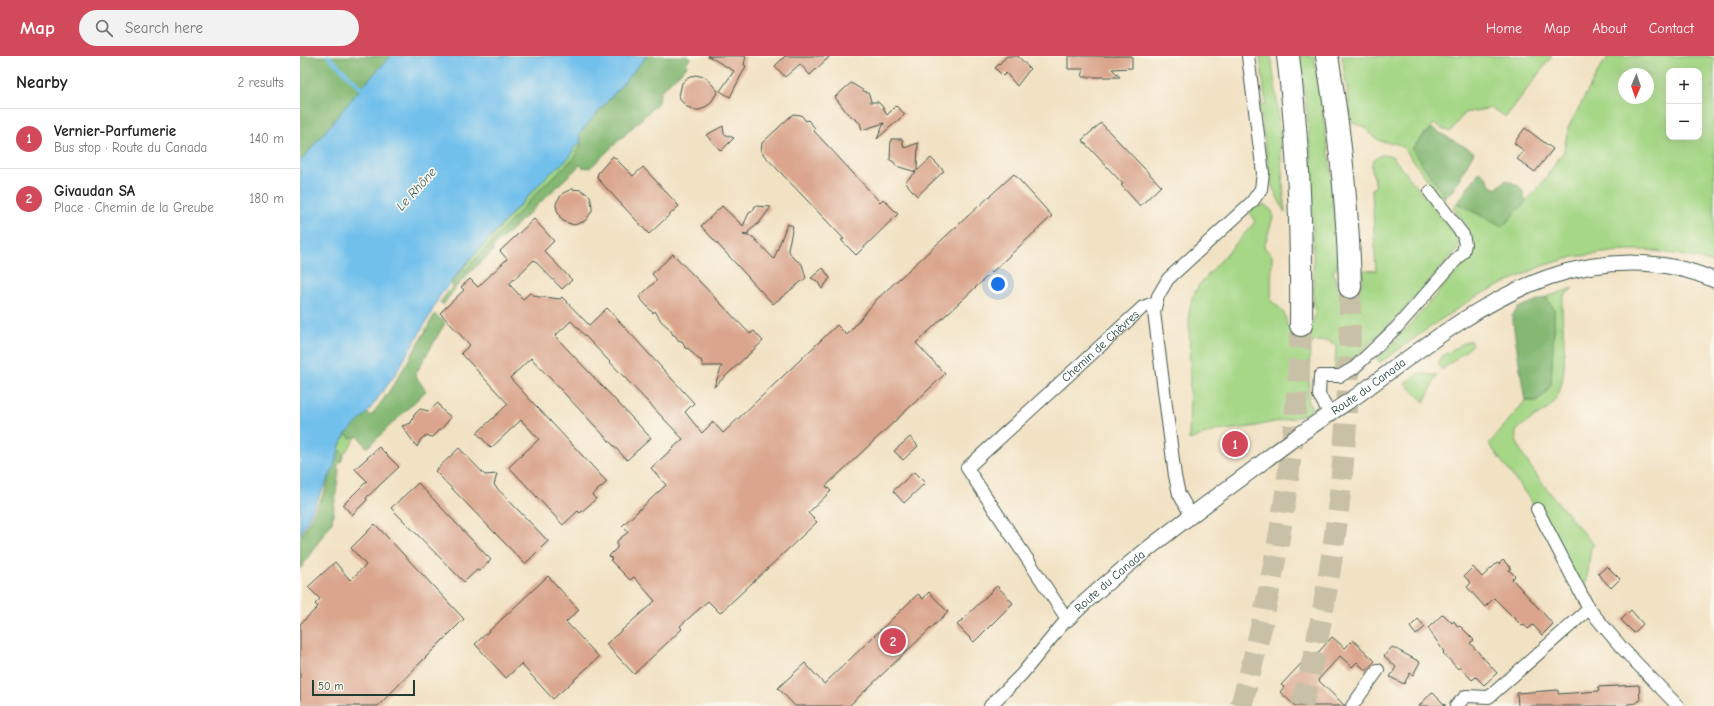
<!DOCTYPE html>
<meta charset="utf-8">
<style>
body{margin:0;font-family:"Comic Neue",sans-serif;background:#f2f2f2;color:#222}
.controls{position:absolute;right:12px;top:12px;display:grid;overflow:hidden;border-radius:8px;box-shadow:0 4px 16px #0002}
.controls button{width:36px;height:36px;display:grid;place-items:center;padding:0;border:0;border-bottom:1px solid #e0e0e0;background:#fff;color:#222;font:20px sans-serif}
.compass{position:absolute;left:1318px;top:12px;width:36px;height:36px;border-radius:50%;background:#fff;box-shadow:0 4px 16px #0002;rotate:182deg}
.scale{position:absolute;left:12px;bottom:10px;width:103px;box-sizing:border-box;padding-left:4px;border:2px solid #1f3d34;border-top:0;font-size:11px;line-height:14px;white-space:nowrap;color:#1f3d34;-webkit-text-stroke:3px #fbf7ec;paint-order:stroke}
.you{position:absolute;left:698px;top:228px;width:14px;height:14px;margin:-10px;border:3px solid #fff;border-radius:50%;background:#1a73e8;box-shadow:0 0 0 6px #1a73e833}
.badge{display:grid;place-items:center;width:26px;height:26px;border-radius:50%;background:#d1495b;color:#fff;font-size:13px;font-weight:700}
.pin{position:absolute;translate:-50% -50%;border:2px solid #fff;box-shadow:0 1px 4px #0006}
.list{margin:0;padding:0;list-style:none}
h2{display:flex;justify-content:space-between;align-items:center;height:52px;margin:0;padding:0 16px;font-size:17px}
h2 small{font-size:13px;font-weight:400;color:#767676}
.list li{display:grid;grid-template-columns:26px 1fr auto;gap:12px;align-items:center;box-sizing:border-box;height:60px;padding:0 16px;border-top:1px solid #e0e0e0}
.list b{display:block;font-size:15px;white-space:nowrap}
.list p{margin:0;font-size:13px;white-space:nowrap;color:#767676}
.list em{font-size:13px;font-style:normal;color:#767676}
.icon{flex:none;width:22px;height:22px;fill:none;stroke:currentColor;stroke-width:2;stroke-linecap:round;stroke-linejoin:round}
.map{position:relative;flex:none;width:1414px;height:650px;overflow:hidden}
header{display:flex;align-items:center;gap:24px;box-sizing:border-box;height:56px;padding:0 20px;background:#d1495b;color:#fff}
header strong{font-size:19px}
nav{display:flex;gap:22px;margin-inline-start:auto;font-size:14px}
.search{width:280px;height:36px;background:#f2f2f2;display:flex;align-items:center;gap:10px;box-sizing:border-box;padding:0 14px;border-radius:22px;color:#767676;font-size:15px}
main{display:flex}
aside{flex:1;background:#fff}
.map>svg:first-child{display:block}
</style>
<header>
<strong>Map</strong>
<div class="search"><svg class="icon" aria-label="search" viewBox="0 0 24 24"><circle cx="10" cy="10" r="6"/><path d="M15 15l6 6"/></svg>Search here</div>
<nav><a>Home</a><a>Map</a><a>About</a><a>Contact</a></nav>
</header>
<main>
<aside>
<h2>Nearby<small>2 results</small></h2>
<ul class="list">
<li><span class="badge">1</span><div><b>Vernier-Parfumerie</b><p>Bus stop · Route du Canada</p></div><em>140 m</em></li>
<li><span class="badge">2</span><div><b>Givaudan SA</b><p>Place · Chemin de la Greube</p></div><em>180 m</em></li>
</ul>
</aside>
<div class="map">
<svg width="1414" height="650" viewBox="0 0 1414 650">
<rect width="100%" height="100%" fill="#fbf7ec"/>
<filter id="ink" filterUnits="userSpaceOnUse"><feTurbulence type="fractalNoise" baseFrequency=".025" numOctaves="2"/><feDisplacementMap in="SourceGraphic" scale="8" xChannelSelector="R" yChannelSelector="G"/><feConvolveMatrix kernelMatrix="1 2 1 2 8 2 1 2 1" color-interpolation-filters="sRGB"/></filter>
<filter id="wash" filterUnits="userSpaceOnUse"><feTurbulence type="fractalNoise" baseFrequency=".012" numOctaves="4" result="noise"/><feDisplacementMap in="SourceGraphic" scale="16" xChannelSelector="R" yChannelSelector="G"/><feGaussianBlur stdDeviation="0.9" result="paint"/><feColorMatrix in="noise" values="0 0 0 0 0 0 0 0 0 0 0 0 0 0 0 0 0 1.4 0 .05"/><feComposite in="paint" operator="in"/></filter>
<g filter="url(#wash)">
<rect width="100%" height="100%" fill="#f2e2c4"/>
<path fill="#a5d786" stroke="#628a5d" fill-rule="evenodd" d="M 960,0 L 971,0 L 977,44 L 985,157 L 971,128 L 959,49 L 966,48 Z
M 1000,0 L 1014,0 L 1031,113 L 1038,211 L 1033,215 L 1038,233 L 1047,236 L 1059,234 L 1063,224 L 1063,214 L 1076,215 L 1072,133 L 1076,130 L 1071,110 L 1073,104 L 1081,99 L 1092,100 L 1157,181 L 1160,186 L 1158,193 L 1093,265 L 1042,313 L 1035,315 L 1036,288 L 1031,288 L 1031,285 L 1013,285 L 1012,288 L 1010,289 L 1008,347 L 1011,349 L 1010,356 L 994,362 L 951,371 L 915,375 L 889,384 L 890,336 L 889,257 L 892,242 L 899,229 L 955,166 L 949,156 L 955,150 L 965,149 L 972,155 L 973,161 L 964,191 L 972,199 L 971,245 C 982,253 986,257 987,270 C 1008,276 1013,275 1016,252 L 1014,252 L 1012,116 L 1007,57 Z
M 1042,0 L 1252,0 L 1206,61 L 1192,52 L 1164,57 L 1150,76 L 1134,68 L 1112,92 L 1145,141 L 1143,145 L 1104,92 L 1097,88 L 1080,85 L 1072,80 L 1065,71 L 1052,67 Z
M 1309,0 L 1408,0 L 1414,2 L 1414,207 L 1397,202 L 1369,197 L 1347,194 L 1326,194 L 1274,201 L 1242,210 L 1177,240 L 1140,264 L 1081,306 L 1079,306 L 1077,301 L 1089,292 L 1166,205 C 1178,181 1167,172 1154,153 L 1157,147 L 1202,171 L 1240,130 L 1264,95 L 1268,72 L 1300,12 ZM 1369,15 L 1399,15 L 1399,81 L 1369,81 ZM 1324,18 L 1348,18 L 1348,42 L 1324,42 Z
M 281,86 L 281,91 L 275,96 L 277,98 L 273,103 L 243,130 L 166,214 L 163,212 L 247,120 L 270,101 L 274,92 Z
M 1273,232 L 1264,240 L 1262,248 C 1262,278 1273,331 1248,353 C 1241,358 1219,369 1216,376 C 1210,396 1279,471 1294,489 L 1291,492 L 1285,537 L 1237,453 L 1189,388 L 1225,345 L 1236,345 L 1245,338 L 1251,328 L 1254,272 L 1254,253 L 1246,241 Z
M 1169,284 L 1173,289 L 1142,314 L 1138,306 L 1141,301 Z
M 1119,317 L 1137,320 L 1124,346 L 1105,327 Z
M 46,378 L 50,382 L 57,380 L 44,398 L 39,394 L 41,387 Z"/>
<path fill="#84b873" stroke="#527a54" d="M 0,0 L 91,0 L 61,32 L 0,106 Z
M 347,0 L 388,0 L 391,2 L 386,7 L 388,9 L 361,35 L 357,48 L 290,112 L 282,111 L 280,109 L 192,192 L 194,194 L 167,219 L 167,220 L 157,230 L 143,249 L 140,246 L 154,229 L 149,228 L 163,212 L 166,214 L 243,130 L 273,103 L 277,98 L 275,96 L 281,90 L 279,78 Z
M 1131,72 L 1174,96 L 1153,134 L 1145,141 L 1112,93 Z
M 1180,115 L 1188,123 L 1189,128 L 1196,133 L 1206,124 C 1219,130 1224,130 1225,146 L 1202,171 L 1157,147 Z
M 1246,241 L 1254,253 L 1254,272 L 1251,328 L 1245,338 L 1236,345 L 1225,345 L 1212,260 L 1218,252 Z
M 135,258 L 145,267 L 115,319 L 126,335 L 67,392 L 58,380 L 50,382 L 46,378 L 67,357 L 71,360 C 96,328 115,293 135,258 Z
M 39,394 L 44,398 L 41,406 L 37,410 L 39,414 L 32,466 L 0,513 L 0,482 L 24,437 Z"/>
<path fill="#71c0ec" stroke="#487e90" d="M 91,0 L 347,0 L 279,78 L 281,86 L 274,92 L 270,101 L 247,120 L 212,157 L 157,218 L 139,241 L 129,261 L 95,319 L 67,357 L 46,378 L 41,387 L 33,413 L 0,479 L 0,106 L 61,32 Z"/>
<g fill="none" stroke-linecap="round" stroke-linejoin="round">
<path stroke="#71c0ec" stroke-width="4" d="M 28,0 L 61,32"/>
</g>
<g id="blocks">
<path fill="#daa58c" d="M 408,0 L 446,0 L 444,9 L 446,10 L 430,41 L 420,35 L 434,15 Z
M 485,0 L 530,0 L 510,19 L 500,8 L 485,21 L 475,10 Z
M 707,0 L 718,0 L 730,13 L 717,30 L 706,17 L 703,20 L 695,12 Z
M 768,0 L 832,0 L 832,12 L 812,13 L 820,21 L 782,21 L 784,13 L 768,13 Z
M 395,19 L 405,21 L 418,35 L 410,48 L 400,54 L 395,54 L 387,51 L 381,45 L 379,40 L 382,27 L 386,23 Z
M 551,27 L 569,38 L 571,46 L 578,46 L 582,50 L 587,59 L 596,50 L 605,58 L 577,83 L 584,67 L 562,74 L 560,67 L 547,57 L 535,41 Z
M 493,58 L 501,59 L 506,65 L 508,64 L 515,72 L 513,74 L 580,146 L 583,143 L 598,158 L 556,199 L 541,184 L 544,183 L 461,96 L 462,87 Z
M 801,67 L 861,130 L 840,150 L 821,129 L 823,128 L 782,84 Z
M 423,70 L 424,78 L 434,82 L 421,95 L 406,79 Z
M 1225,72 L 1253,93 L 1235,116 L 1217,103 L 1224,95 L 1214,87 Z
M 591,83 L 602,83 L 604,92 L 618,87 L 617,115 L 631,102 L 644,115 L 617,140 L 605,126 L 616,116 L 596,110 L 594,106 L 590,104 Z
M 313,100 L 333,120 L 343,111 L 379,150 L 349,178 L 297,122 L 298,117 Z
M 714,118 L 752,160 L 616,287 L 645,318 L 526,430 L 531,435 L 508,457 L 517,466 L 420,557 L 408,545 L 380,570 L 382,573 L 334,618 L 306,588 L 355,545 L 334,521 L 330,524 L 310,504 L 312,503 L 309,500 L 317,492 L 317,485 L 328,476 L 322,470 L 366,429 L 351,412 L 383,383 L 271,265 L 255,280 L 351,382 L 327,404 L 231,302 L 210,322 L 307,426 L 292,439 L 296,443 L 280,457 L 278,455 L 263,469 L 209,411 L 239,383 L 221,364 L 191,392 L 177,377 L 208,348 L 161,297 L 170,289 L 140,257 L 164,234 L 161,231 L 170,223 L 178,231 L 207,203 L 200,195 L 234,163 L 254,185 L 244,195 L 272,224 L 262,233 L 234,204 L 209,228 L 223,243 L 230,237 L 238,241 L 244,241 L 260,243 L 262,241 L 289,269 L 307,252 L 394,347 L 385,356 L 402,377 L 413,366 L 423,377 L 537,269 L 547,279 L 577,243 Z
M 272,133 L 281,134 L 290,140 L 292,150 L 292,155 L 287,163 L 283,166 L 274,169 L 265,166 L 261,163 L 257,154 L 256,149 L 257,145 L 263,137 Z
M 422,150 L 443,170 L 449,157 L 453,155 L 455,150 L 471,151 L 459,167 L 448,176 L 449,177 L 443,179 L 453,181 L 474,203 L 487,168 L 493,170 L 488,193 L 492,201 L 502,208 L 506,222 L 473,248 L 401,170 Z
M 373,198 L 450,278 L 454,275 L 463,285 L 414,331 L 422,310 L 403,310 L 401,304 L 398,303 L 389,293 L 385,292 L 383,286 L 378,284 L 375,279 L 373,279 L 370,273 L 361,265 L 355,255 L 353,257 L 339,241 L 357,224 L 352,218 Z
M 523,212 L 530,222 L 522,233 L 517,225 L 511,222 Z
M 138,347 L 142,354 L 151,361 L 144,370 L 133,381 L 126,380 L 121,383 L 117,391 L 102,370 L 111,367 L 114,359 L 120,353 L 129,355 Z
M 610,381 L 618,390 L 603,404 L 594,395 Z
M 79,391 L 99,411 L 66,442 L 67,444 L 52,459 L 43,449 L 67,425 L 55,413 Z
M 159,392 L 185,419 L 197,418 L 194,429 L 248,485 L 225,508 L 135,415 Z
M 614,416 L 625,427 L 604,447 L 593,435 Z
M 118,427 L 191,504 L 179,515 L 177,514 L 164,526 L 91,452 Z
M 75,468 L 164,563 L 125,602 L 78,650 L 0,650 L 0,568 L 18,551 L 15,548 L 20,543 L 8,531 L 35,506 L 50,524 L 66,509 L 51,492 Z
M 1203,504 L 1211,512 L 1209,514 L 1215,520 L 1212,523 L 1253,568 L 1242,579 L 1233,569 L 1228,573 L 1224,569 L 1222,570 L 1194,542 L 1185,551 L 1167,531 L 1171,527 L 1164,520 L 1173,511 L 1182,521 L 1197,507 L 1199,508 Z
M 1307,510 L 1320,523 L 1311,532 L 1298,518 Z
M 248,520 L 279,554 L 266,566 L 299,601 L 253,643 L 221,608 L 206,622 L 175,588 Z
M 697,530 L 713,547 L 674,586 L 657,569 Z
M 629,536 L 648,556 L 549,650 L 495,650 L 478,632 L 505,607 L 524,628 L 618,538 L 623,543 Z
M 1331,554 L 1343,568 L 1334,577 L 1321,564 Z
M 1143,558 L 1152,567 L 1154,565 L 1158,571 L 1160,570 L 1174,584 L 1170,587 L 1197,617 L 1184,629 L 1176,621 L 1172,624 L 1160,611 L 1158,613 L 1143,597 L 1144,596 L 1128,572 Z
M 1118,563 L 1125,571 L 1116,579 L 1110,571 Z
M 1032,581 L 1045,592 L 1053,584 L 1075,605 L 1066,615 L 1057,606 L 1052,611 L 1040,600 L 1018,624 L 1045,650 L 995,650 L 980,636 L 984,631 L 981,629 L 1011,597 L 1015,600 Z
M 1092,591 L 1120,606 L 1113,619 L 1110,617 L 1104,628 L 1090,621 L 1096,611 L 1084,600 Z
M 1339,629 L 1340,645 L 1337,645 L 1337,647 L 1328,648 L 1328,650 L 1218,650 L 1217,637 L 1258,634 L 1258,638 L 1299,635 L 1298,631 Z
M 1132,636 L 1146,650 L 1119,650 Z"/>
</g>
</g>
<g filter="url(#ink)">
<use href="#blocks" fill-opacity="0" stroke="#3f564a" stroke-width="1"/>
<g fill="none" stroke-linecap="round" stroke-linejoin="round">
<path stroke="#c8c1a7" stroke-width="22" stroke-dasharray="22 11" stroke-linecap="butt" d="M 941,650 C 976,525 996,399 1001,269
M 1002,650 C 1037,512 1051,373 1050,231"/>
<defs>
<g id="minor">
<path d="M 1030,358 L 1019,339 L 1020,320 L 1040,320 L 1054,312 L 1097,271 L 1163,196 L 1165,188 L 1163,179 L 1130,136"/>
<path d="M 1237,453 L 1289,553 L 1322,592 L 1378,650"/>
<path d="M 891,459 L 879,438 L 875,420 L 854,256 L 858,240 L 868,223 L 952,146 L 961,133 L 963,117 L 948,0"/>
<path id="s1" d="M 690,650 L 722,618 L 767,563 L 667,412 L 843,251 L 856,246"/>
<path d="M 1052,650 L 1078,614"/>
<path d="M 1156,650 L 1166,640 L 1189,641 L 1289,553"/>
</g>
<g id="tertiary">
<path id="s2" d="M 767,563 C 816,516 870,475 924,435 C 948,418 971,399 995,382 C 1015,367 1037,353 1058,339 C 1118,295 1178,246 1249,221 C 1303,203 1362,201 1414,224"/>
</g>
<path id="motorway" d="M 988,0 C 999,89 1002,179 1001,269
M 1027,0 C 1040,77 1048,153 1050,231"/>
</defs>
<use href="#minor" stroke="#3f564a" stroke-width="14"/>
<use href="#tertiary" stroke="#3f564a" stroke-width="17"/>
<use href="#motorway" stroke="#3f564a" stroke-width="24"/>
<use href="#minor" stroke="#fff" stroke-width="12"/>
<use href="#tertiary" stroke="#fff" stroke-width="15"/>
<use href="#motorway" stroke="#fff" stroke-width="22"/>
</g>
</g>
<g text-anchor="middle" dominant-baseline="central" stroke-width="3.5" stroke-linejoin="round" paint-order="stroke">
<g font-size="12" fill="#1f3d34" stroke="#fbf7ec">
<text stroke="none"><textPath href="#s1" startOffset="478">Chemin de Chèvres</textPath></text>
<text stroke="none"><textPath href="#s2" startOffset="381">Route du Canada</textPath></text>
<text stroke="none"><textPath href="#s2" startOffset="57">Route du Canada</textPath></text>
</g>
<g font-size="13" font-style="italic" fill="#345e62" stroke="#fbf7ec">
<text transform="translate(116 133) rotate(-48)">Le Rhône</text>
</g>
</g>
</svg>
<div class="controls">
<button>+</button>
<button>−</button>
</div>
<svg class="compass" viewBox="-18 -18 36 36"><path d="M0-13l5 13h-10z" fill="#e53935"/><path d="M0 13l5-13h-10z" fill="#767676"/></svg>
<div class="scale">50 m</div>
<div class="you"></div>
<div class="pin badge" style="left:935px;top:388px">1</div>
<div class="pin badge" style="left:593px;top:585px">2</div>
</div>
</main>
